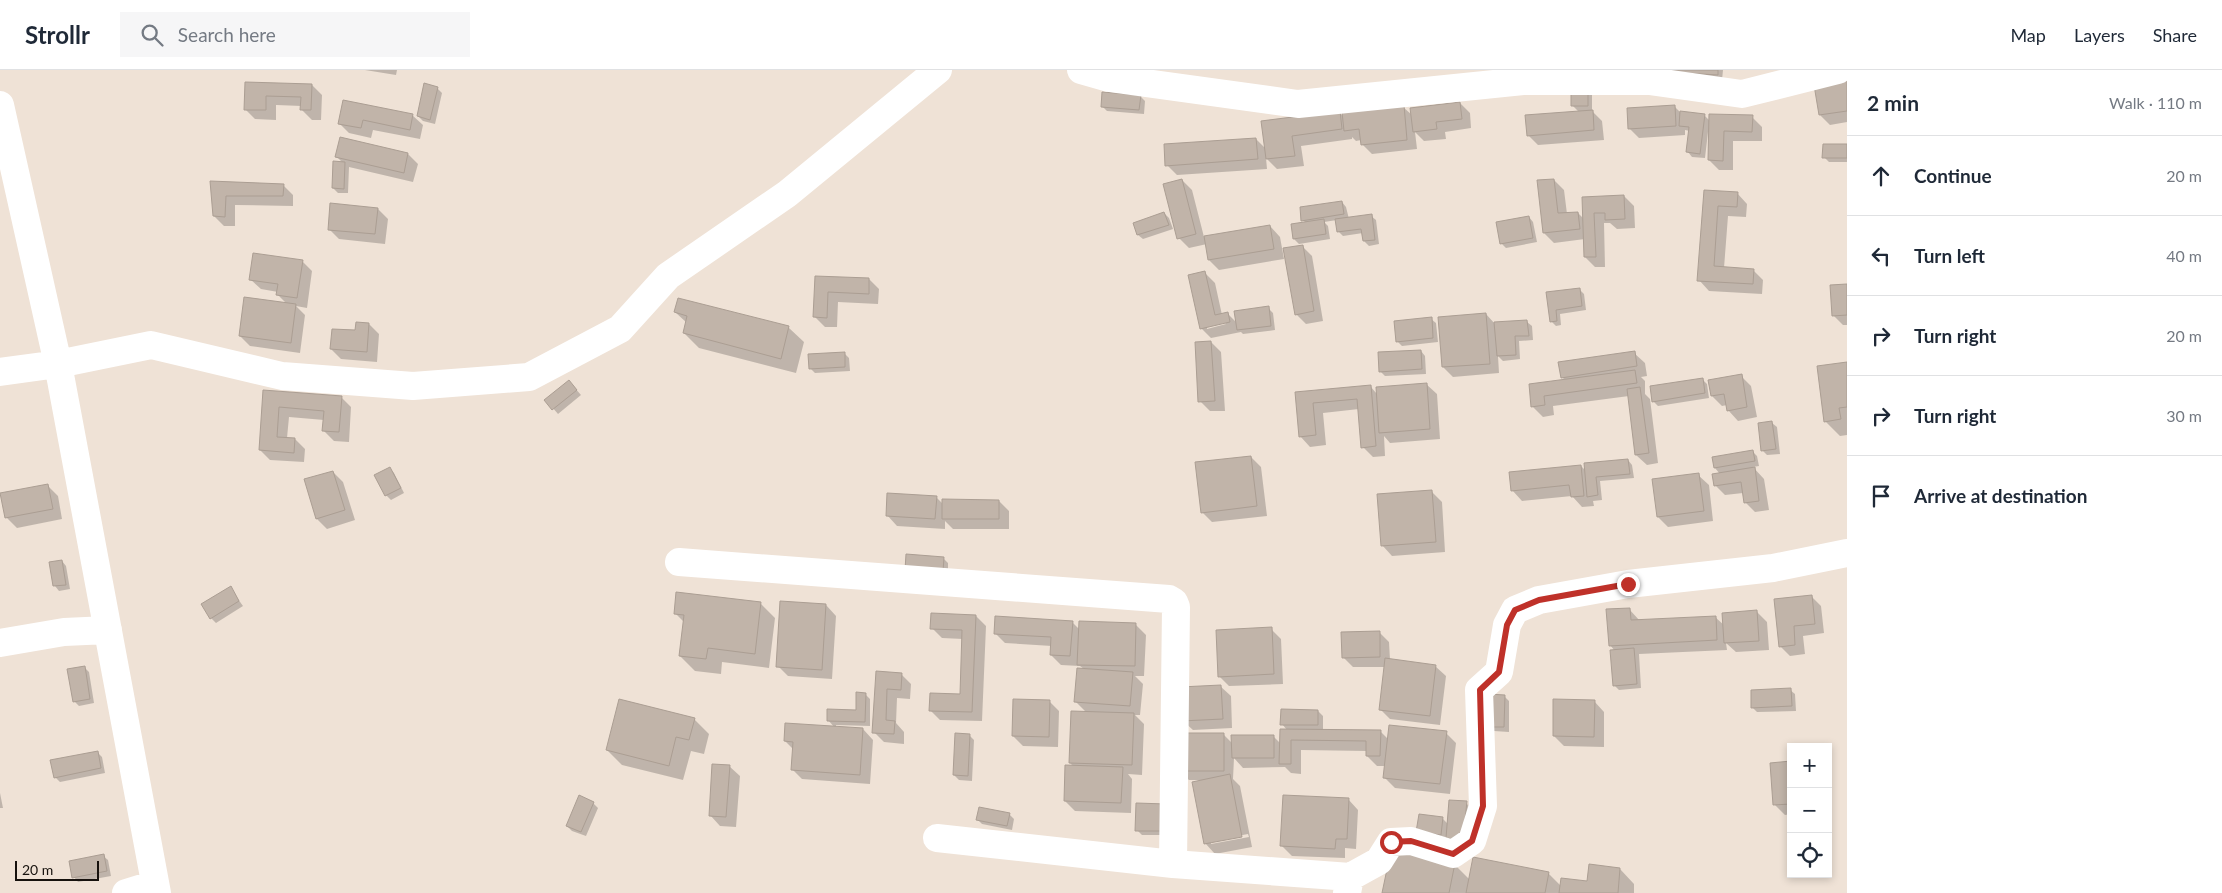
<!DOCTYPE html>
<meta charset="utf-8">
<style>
body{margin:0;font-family:Lato,sans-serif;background:#f6f6f7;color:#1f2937}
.controls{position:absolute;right:15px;bottom:15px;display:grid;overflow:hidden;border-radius:0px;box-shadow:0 2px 8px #0003}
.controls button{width:45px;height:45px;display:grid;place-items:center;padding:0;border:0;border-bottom:1px solid #e0e1e3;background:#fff;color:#1f2937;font:25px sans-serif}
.scale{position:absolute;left:15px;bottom:12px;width:84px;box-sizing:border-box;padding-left:5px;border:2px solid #16110d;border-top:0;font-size:14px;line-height:18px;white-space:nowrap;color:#16110d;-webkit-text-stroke:4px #efe2d6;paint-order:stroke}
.stop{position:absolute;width:15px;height:15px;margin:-11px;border:4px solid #bf3129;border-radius:50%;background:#fff}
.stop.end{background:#bf3129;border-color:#fff;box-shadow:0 1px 5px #0008}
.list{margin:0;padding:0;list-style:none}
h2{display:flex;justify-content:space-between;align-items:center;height:65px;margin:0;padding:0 20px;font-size:21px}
h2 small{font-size:16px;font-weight:400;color:#747a83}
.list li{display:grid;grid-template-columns:32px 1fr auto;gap:15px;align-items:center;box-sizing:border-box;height:80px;padding:0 20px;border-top:1px solid #e0e1e3}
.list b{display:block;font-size:19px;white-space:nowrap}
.list em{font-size:16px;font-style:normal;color:#747a83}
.icon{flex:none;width:28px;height:28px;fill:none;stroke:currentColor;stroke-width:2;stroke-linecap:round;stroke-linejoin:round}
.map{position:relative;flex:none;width:1847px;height:823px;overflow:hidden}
header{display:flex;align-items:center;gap:30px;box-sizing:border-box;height:70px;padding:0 25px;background:#fff;border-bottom:1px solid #e0e1e3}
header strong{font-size:24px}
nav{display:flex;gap:28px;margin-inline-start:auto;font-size:18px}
.search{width:350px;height:45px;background:#f6f6f7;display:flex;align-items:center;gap:12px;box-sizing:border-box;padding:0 18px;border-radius:0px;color:#747a83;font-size:19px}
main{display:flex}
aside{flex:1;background:#fff}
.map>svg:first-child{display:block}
</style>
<header>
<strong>Strollr</strong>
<div class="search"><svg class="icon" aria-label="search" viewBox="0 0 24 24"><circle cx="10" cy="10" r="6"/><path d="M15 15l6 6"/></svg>Search here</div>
<nav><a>Map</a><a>Layers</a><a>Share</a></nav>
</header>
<main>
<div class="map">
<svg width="1847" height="823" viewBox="0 0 1847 823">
<rect width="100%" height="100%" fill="#efe2d6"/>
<path fill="#0003" fill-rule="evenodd" d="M 365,0 L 397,0 L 396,5 Z
M 1669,0 L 1723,0 L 1722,10 Z
M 1847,11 L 1847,52 L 1830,55 L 1820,45 Z
M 246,13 L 312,15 L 322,25 L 321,50 L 312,50 L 302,40 L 302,36 L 276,35 L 276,50 L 255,49 L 245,39 Z
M 437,18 L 442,23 L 435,54 L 423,51 L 418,46 Z
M 1572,19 L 1592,24 L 1592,41 L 1602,51 L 1604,70 L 1538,75 L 1528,65 L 1579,42 L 1573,36 Z
M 1140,26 L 1145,31 L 1144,44 L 1107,41 L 1102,36 Z
M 344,31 L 412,45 L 423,55 L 420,69 L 373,60 L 371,68 L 349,63 L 339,53 Z
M 1460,33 L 1470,43 L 1471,58 L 1445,62 L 1446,69 L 1424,71 L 1415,62 L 1417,79 L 1372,84 L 1362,74 L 1361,70 L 1356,71 L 1352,67 L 1352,69 L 1301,76 L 1304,96 L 1277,99 L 1266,88 L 1267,99 L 1177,105 L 1167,95 L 1256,69 L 1266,79 L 1262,52 L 1339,42 L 1344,47 L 1403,37 L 1412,45 Z
M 1674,36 L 1681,43 L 1704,45 L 1710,51 L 1752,47 L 1762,57 L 1762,71 L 1733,71 L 1733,100 L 1719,100 L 1709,90 L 1710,63 L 1708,62 L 1705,88 L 1692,87 L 1688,82 L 1690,61 L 1685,60 L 1685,65 L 1639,68 L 1629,58 Z
M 1847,75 L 1847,92 L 1829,92 L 1824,87 Z
M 408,84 L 418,94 L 413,112 L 349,97 L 348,123 L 338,123 L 333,118 L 343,93 L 337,87 Z
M 1182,110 L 1192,120 L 1204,167 L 1270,156 L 1280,167 L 1284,189 L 1219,200 L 1209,190 L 1207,174 L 1189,178 L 1179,168 Z
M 1554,110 L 1564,120 L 1567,144 L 1578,143 L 1584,149 L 1583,128 L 1624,126 L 1634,136 L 1635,158 L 1617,159 L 1610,153 L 1604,153 L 1605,197 L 1595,197 L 1585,187 L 1585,169 L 1554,173 L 1544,163 Z
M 211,112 L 283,115 L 293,125 L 293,136 L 235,135 L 235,156 L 224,156 L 214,146 Z
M 1705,121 L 1737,123 L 1747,134 L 1746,147 L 1728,146 L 1724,198 L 1753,200 L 1763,210 L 1762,224 L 1709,221 L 1699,210 Z
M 1342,132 L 1346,137 L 1349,149 L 1371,146 L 1376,150 L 1379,174 L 1369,176 L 1364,171 L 1363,163 L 1343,166 L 1338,161 L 1337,150 L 1324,152 L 1328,156 L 1330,169 L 1299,174 L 1294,169 L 1292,155 L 1306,153 L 1303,150 Z
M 378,139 L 388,149 L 385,174 L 339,169 L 329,159 Z
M 1164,143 L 1169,148 L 1173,159 L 1143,169 L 1138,165 L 1134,154 Z
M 1529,147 L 1533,152 L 1537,172 L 1506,178 L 1501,173 Z
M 1302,176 L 1312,186 L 1323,251 L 1306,254 L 1296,244 Z
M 302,191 L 312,201 L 307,238 L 296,236 L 305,245 L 300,283 L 250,276 L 240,266 L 287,234 L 278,225 L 278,222 L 261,219 L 250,209 Z
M 1205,203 L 1215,213 L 1222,245 L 1228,244 L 1237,253 L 1268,238 L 1273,243 L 1275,260 L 1243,264 L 1241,262 L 1211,268 L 1201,258 ZM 1224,252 L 1226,254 L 1207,259 L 1207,256 Z
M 816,207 L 869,209 L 879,219 L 878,234 L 838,232 L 837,257 L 825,257 L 815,247 Z
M 1847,215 L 1847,255 L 1843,255 L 1833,245 Z
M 1579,219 L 1584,224 L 1586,240 L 1560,244 L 1561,255 L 1556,256 L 1551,251 L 1548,223 Z
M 679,230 L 789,258 L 804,272 L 796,303 L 699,278 L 684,263 L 687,253 L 675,242 Z
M 1486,244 L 1495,254 L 1527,252 L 1532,256 L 1533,270 L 1519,271 L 1520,289 L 1503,291 L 1498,286 L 1499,303 L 1453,307 L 1443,297 Z
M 1431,249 L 1436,253 L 1438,272 L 1402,276 L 1397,271 Z
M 369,254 L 379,264 L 377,292 L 341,289 L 331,279 Z
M 1211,272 L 1221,282 L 1225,341 L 1210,341 L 1200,331 Z
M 1421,281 L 1425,286 L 1426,304 L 1385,306 L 1380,301 Z
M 844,283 L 849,288 L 850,301 L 815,303 L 810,298 Z
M 1634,283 L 1645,293 L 1647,306 L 1641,307 L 1645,311 L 1645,324 L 1650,329 L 1658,393 L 1647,395 L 1636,385 L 1629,326 L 1553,336 L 1554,345 L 1543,347 L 1533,337 L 1530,315 L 1565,310 L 1562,307 Z
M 1847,293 L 1847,365 L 1840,366 L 1825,351 Z
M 1741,306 L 1751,316 L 1757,347 L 1738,351 L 1728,340 L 1727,335 L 1722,336 L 1712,326 Z
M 1702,309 L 1707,314 L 1709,328 L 1658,336 L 1653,331 Z
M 1426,314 L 1437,324 L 1440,369 L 1390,373 L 1384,366 L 1385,386 L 1373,387 L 1363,377 L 1359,339 L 1323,343 L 1326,375 L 1310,377 L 1300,366 L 1296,323 L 1370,316 L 1377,324 Z
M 574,317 L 581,325 L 558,344 L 546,330 Z
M 265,321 L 341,327 L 351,337 L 349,372 L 334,371 L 323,360 L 324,350 L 289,347 L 287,368 L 295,369 L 305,379 L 304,392 L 270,390 L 260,380 Z
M 1772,353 L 1777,357 L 1780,384 L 1767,385 L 1763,381 Z
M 1752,381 L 1757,386 L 1759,396 L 1753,397 L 1764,409 L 1769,440 L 1755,442 L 1745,432 L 1743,423 L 1725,425 L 1715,415 L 1720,404 L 1715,398 L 1713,388 Z
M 1251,387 L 1261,397 L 1267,446 L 1212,452 L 1202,442 Z
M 1628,390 L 1632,395 L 1634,408 L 1600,411 L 1602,430 L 1593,431 L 1594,436 L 1582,437 L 1572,426 L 1522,431 L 1512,420 L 1581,396 L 1586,401 Z
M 390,399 L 394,403 L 404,423 L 391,430 L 386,425 Z
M 333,402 L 343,412 L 355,450 L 327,459 L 317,449 Z
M 1698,405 L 1709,415 L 1713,451 L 1668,457 L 1658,447 Z
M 47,415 L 58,426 L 62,449 L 17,458 L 7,448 L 2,424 Z
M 1432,422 L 1442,432 L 1445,482 L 1392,486 L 1382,475 Z
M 936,427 L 943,434 L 999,431 L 1009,441 L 1009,459 L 953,459 L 945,451 L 945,459 L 897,456 L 887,445 Z
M 907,486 L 943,488 L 948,493 L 948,507 Z
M 62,491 L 66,496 L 70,519 L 59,521 L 55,516 Z
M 230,518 L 243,536 L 216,553 L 211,548 Z
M 1811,526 L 1821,536 L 1824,563 L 1803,566 L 1805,584 L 1790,586 L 1780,576 Z
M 760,533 L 775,548 L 769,598 L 722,592 L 721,604 L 695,601 L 680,586 L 684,552 L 675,543 Z
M 826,535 L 836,546 L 832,609 L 788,606 L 778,596 Z
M 1629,539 L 1640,551 L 1715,547 L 1725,556 L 1757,542 L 1767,552 L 1769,580 L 1736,582 L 1726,573 L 1727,580 L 1639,584 L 1641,618 L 1619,620 L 1614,615 L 1615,581 L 1610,575 Z
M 976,546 L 986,556 L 982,651 L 940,650 L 930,640 L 961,626 L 963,569 L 942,568 L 932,558 Z
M 1072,552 L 1080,560 L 1135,554 L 1146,565 L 1144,606 L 1135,606 L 1143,614 L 1140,645 L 1135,645 L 1144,654 L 1142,705 L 1128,704 L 1132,709 L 1131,743 L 1075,741 L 1065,731 L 1074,697 L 1070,693 L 1086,642 L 1075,631 L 1084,599 L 1080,596 L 1061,595 L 1051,585 L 1052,576 L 1005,573 L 995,563 Z
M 1271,559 L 1281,569 L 1283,614 L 1229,616 L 1219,606 Z
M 1379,562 L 1389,572 L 1390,590 L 1435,596 L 1446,606 L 1440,655 L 1390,649 L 1380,639 L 1385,597 L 1353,597 L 1343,587 Z
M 84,597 L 89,602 L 94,633 L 79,636 L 74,631 Z
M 877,603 L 901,604 L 911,614 L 910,629 L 897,628 L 896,653 L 904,662 L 904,674 L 884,672 L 874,662 Z
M 1220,616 L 1231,626 L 1232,658 L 1193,660 L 1182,650 Z
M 1790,620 L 1795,624 L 1796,641 L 1757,642 L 1752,637 Z
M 865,624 L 870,629 L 870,656 L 836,655 L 836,658 L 863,659 L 873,670 L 870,714 L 802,709 L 792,699 L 793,679 L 785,671 L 835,658 L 828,650 L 857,641 Z
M 1504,626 L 1509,631 L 1509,662 L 1494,661 L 1489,657 Z
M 1049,631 L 1059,641 L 1058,677 L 1023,676 L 1013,666 Z
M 1594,631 L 1604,642 L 1604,677 L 1564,676 L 1554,666 Z
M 1318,641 L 1323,646 L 1323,661 L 1380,661 L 1389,670 L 1446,663 L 1456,673 L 1450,724 L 1395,718 L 1385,708 L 1386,696 L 1377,696 L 1367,686 L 1367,681 L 1301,680 L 1301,704 L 1291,703 L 1285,697 L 1243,698 L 1234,688 L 1233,709 L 1240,716 L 1252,777 L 1215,784 L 1205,773 L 1199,710 L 1189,710 L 1178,700 L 1224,665 L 1233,674 L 1273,666 L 1281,674 L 1287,660 L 1282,654 ZM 1248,764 L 1249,767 L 1211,774 L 1211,771 Z
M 694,649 L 709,664 L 704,684 L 691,681 L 683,710 L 622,695 L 607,680 Z
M 969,665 L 974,670 L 972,711 L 959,710 L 954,705 Z
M 97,682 L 102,687 L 105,703 L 60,712 L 55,707 Z
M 1791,693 L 1791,744 L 1785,745 L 1775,735 Z
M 729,696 L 740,706 L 736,757 L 720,756 L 710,745 Z
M 0,723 L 3,738 L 0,738 Z
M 1348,729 L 1358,740 L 1356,779 L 1345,778 L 1345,788 L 1292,786 L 1282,776 Z
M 593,733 L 598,738 L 586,766 L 572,761 L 567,756 Z
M 1466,733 L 1471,738 L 1452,773 L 1446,766 L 1445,769 L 1422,766 L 1443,749 L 1448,754 Z
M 1137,734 L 1170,765 L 1142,765 L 1137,760 Z
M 1009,744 L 1014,749 L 1012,760 L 982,754 L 978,750 Z
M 103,786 L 108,790 L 111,806 L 78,812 L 74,807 Z
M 1454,794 L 1470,810 L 1548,803 L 1561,816 L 1588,812 L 1620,799 L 1634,814 L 1634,823 L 1384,823 Z"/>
<path fill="#c1b4a9" stroke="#ab9e93" d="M 1668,0 L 1718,0 L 1718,5 L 1667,2 Z
M 1847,10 L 1847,41 L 1819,45 L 1814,15 Z
M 245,12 L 312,14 L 311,40 L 300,40 L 301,27 L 266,26 L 266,40 L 244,40 Z
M 424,13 L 438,17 L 430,50 L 417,46 Z
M 1571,18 L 1588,18 L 1588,36 L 1571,36 Z
M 1102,22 L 1141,25 L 1139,40 L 1101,37 Z
M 343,30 L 413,44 L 410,60 L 363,50 L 361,58 L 338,54 Z
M 1460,32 L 1462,49 L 1436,52 L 1437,59 L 1413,62 L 1410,38 Z
M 1404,35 L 1407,70 L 1361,75 L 1359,59 L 1344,61 L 1342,42 Z
M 1675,35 L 1676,56 L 1628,59 L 1627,38 Z
M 1593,40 L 1594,60 L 1527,66 L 1525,45 Z
M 1340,41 L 1342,59 L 1292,66 L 1295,86 L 1266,89 L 1261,51 Z
M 1680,41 L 1705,44 L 1700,84 L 1686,82 L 1689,57 L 1679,56 Z
M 1709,44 L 1753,45 L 1752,62 L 1724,61 L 1723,91 L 1708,90 Z
M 340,67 L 408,83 L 404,103 L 335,87 Z
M 1256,68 L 1258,89 L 1165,96 L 1164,74 Z
M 1823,74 L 1847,74 L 1847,88 L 1822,88 Z
M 333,91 L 345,92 L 344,119 L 332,118 Z
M 1182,109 L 1196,164 L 1177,169 L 1163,114 Z
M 1554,109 L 1558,143 L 1578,142 L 1580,159 L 1543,163 L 1537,110 Z
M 210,111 L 284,114 L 283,126 L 226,126 L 225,147 L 213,146 Z
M 1704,120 L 1738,122 L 1737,137 L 1718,136 L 1714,196 L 1754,199 L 1753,214 L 1697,211 Z
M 1624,125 L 1625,149 L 1605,150 L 1605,143 L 1594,143 L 1596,187 L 1584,187 L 1582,127 Z
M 1342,131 L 1344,144 L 1301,151 L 1300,137 Z
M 330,133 L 378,138 L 375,164 L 328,160 Z
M 1164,142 L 1169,155 L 1137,165 L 1133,153 Z
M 1372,144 L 1375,170 L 1363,171 L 1361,159 L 1337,162 L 1335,149 Z
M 1529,146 L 1533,168 L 1500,174 L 1496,152 Z
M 1324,149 L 1326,164 L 1293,169 L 1291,154 Z
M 1270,155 L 1274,179 L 1208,190 L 1204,166 Z
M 1303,175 L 1314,241 L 1295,245 L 1283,178 Z
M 253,183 L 303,190 L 297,228 L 276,225 L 278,214 L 249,210 Z
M 1205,201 L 1215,245 L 1228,242 L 1230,252 L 1200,259 L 1188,205 Z
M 815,206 L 869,208 L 869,224 L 828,222 L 827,248 L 813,247 Z
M 1847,214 L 1847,245 L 1832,246 L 1830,215 Z
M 1580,218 L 1582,236 L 1556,240 L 1557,251 L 1550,252 L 1546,222 Z
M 244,227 L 296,234 L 291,273 L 239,266 Z
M 678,228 L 789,256 L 781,289 L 683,263 L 687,246 L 674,242 Z
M 1269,236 L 1271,256 L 1237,260 L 1234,241 Z
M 1486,243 L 1490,294 L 1442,297 L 1438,247 Z
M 1432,247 L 1433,268 L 1396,272 L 1394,251 Z
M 1527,250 L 1529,266 L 1515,266 L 1516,285 L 1497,286 L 1494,252 Z
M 356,252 L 369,253 L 367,282 L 330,279 L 332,259 L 355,260 Z
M 1211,271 L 1215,331 L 1198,332 L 1195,272 Z
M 1421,280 L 1422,299 L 1379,302 L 1378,282 Z
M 1635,281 L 1637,296 L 1561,308 L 1558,292 Z
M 845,282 L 845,297 L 809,299 L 808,284 Z
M 1847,292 L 1847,337 L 1839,338 L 1841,349 L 1824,352 L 1817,296 Z
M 1635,300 L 1637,313 L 1544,326 L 1545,335 L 1531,337 L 1529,314 Z
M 1742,304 L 1747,337 L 1727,341 L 1724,324 L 1711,326 L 1708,310 Z
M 1703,308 L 1705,323 L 1652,332 L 1650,316 Z
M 569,310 L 577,320 L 552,340 L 544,330 Z
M 1427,313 L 1430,359 L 1379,363 L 1376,317 Z
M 1371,315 L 1376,376 L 1361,378 L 1357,329 L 1313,333 L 1316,365 L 1299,367 L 1295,322 Z
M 1640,317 L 1649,383 L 1635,385 L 1627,319 Z
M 263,320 L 342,326 L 339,362 L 322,361 L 324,341 L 279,337 L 277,367 L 295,368 L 294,383 L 259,380 Z
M 1772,351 L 1776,379 L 1761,381 L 1758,353 Z
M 1753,380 L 1755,391 L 1714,398 L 1712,387 Z
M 1251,386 L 1257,436 L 1201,443 L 1195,392 Z
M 1628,389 L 1630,404 L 1596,407 L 1598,425 L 1587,427 L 1584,393 Z
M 1581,395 L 1584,426 L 1571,427 L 1569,415 L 1511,421 L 1509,402 Z
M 390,397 L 401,418 L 385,426 L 374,405 Z
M 1755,397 L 1759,431 L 1744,433 L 1741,412 L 1714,416 L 1712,404 Z
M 333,401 L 345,440 L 316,449 L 304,409 Z
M 1699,403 L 1704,441 L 1657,447 L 1652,409 Z
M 48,414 L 53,439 L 5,448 L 0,423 Z
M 1432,420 L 1436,472 L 1381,476 L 1377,424 Z
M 887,423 L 937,426 L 935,449 L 886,446 Z
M 942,429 L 999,430 L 999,449 L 942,449 Z
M 906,484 L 944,487 L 943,502 L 905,500 Z
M 62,490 L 66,515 L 53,516 L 49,492 Z
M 231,516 L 239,531 L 210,549 L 201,534 Z
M 676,522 L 761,532 L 755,584 L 708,578 L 706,589 L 679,586 L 684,545 L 674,544 Z
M 1812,525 L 1815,554 L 1794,556 L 1795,575 L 1779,577 L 1774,529 Z
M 780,531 L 826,534 L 822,600 L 776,597 Z
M 1630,538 L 1631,550 L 1716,546 L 1717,570 L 1609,576 L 1606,539 Z
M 1757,540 L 1759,571 L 1724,573 L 1722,543 Z
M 931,543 L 976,545 L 972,642 L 929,641 L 930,623 L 960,624 L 962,560 L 930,559 Z
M 995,546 L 1073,551 L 1070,586 L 1050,585 L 1051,567 L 994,564 Z
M 1079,551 L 1136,553 L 1135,596 L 1077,595 Z
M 1272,557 L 1274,604 L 1218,607 L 1216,560 Z
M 1380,561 L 1380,587 L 1342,588 L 1341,562 Z
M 1634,578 L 1637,614 L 1613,616 L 1610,580 Z
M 1385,588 L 1436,595 L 1430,646 L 1379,640 Z
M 85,596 L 90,629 L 73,632 L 67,599 Z
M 1077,598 L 1133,602 L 1130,636 L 1074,632 Z
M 876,601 L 902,603 L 901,620 L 887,619 L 886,650 L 895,651 L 894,664 L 872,663 Z
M 1221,615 L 1223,649 L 1181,651 L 1180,617 Z
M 1791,618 L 1792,636 L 1751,638 L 1751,620 Z
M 856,622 L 866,623 L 865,652 L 827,651 L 827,639 L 856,640 Z
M 1488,624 L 1505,625 L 1504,657 L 1488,657 Z
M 619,629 L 695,648 L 689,670 L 676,667 L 669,696 L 606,680 Z
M 1013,629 L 1050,630 L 1049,667 L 1012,666 Z
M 1553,629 L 1595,630 L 1594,667 L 1553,666 Z
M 1281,639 L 1318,640 L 1318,655 L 1280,655 Z
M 1071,641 L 1134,643 L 1132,695 L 1069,693 Z
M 785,653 L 863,658 L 860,705 L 791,700 L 793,672 L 784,671 Z
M 1389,655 L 1447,661 L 1440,714 L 1383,708 Z
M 1280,659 L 1381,660 L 1380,686 L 1366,686 L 1366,671 L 1291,670 L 1291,694 L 1279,694 Z
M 955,663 L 970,664 L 968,706 L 953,705 Z
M 1177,663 L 1224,663 L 1224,701 L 1177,701 Z
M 1231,665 L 1274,665 L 1274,688 L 1232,688 Z
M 98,681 L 101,698 L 54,708 L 50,690 Z
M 1791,691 L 1791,734 L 1773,735 L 1770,693 Z
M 712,694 L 730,695 L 726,747 L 709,746 Z
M 1065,695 L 1123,697 L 1121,733 L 1064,731 Z
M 1230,704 L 1242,767 L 1204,774 L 1192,712 Z
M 579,725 L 594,732 L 581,762 L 566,756 Z
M 1283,725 L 1349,728 L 1347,769 L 1336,769 L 1335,779 L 1280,776 Z
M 1449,730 L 1467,731 L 1463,770 L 1446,768 Z
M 1136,733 L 1166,734 L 1165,761 L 1135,761 Z
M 979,737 L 1010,743 L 1007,756 L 976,750 Z
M 1419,744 L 1443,747 L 1441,765 L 1416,762 Z
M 1391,780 L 1455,793 L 1449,823 L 1382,823 Z
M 104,784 L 107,801 L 72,808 L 69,791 Z
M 1473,787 L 1549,802 L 1545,823 L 1466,823 Z
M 1589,794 L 1620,798 L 1618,823 L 1559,823 L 1561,808 L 1587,811 Z"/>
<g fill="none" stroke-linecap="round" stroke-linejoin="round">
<path stroke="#fff" stroke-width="28" d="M 1081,0 L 1109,8 L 1298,34 L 1523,11 L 1649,11 L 1742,24 L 1838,0
M 0,35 L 58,294 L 157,823
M 0,302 L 58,294 L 151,275 L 282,306 L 413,316 L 529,307 L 620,259 L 668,206 L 787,124 L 938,0
M 679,492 L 1169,529 L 1174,532 L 1176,537 L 1173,794
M 0,573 L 64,562 L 108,560
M 937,768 L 1173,794 L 1350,807
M 126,823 L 155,814
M 1347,823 L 1350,807 L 1379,791 L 1391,772 L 1411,771 L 1453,784 L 1472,771 L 1483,736 L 1479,620 L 1499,602 L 1507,555 L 1515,540 L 1539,530 L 1628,514 L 1773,498 L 1847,483"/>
</g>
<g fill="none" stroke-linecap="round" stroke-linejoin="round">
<path stroke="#bf3129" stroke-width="6" d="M 1391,772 L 1411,771 L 1453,784 L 1472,771 L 1483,736 L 1480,620 L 1499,602 L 1507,555 L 1515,540 L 1539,530 L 1628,514"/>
</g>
</svg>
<div class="controls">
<button>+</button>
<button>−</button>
<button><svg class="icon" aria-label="locate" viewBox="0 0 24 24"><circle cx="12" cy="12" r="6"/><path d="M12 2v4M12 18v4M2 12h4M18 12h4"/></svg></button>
</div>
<div class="scale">20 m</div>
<div class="stop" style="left:1391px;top:772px"></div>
<div class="stop end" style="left:1628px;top:514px"></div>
</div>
<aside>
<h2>2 min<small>Walk · 110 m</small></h2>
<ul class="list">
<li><svg class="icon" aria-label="ahead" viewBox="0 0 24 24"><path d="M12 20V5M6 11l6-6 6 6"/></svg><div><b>Continue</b></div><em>20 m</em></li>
<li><svg class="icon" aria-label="left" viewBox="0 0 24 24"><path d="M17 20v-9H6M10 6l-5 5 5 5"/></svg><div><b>Turn left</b></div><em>40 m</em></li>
<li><svg class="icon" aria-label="right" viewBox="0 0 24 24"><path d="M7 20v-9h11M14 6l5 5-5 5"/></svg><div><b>Turn right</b></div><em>20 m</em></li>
<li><svg class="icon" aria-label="right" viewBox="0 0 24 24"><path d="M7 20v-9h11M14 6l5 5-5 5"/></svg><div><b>Turn right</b></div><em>30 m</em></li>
<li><svg class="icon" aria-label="arrive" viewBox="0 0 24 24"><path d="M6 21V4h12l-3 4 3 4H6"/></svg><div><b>Arrive at destination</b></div></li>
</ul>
</aside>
</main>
